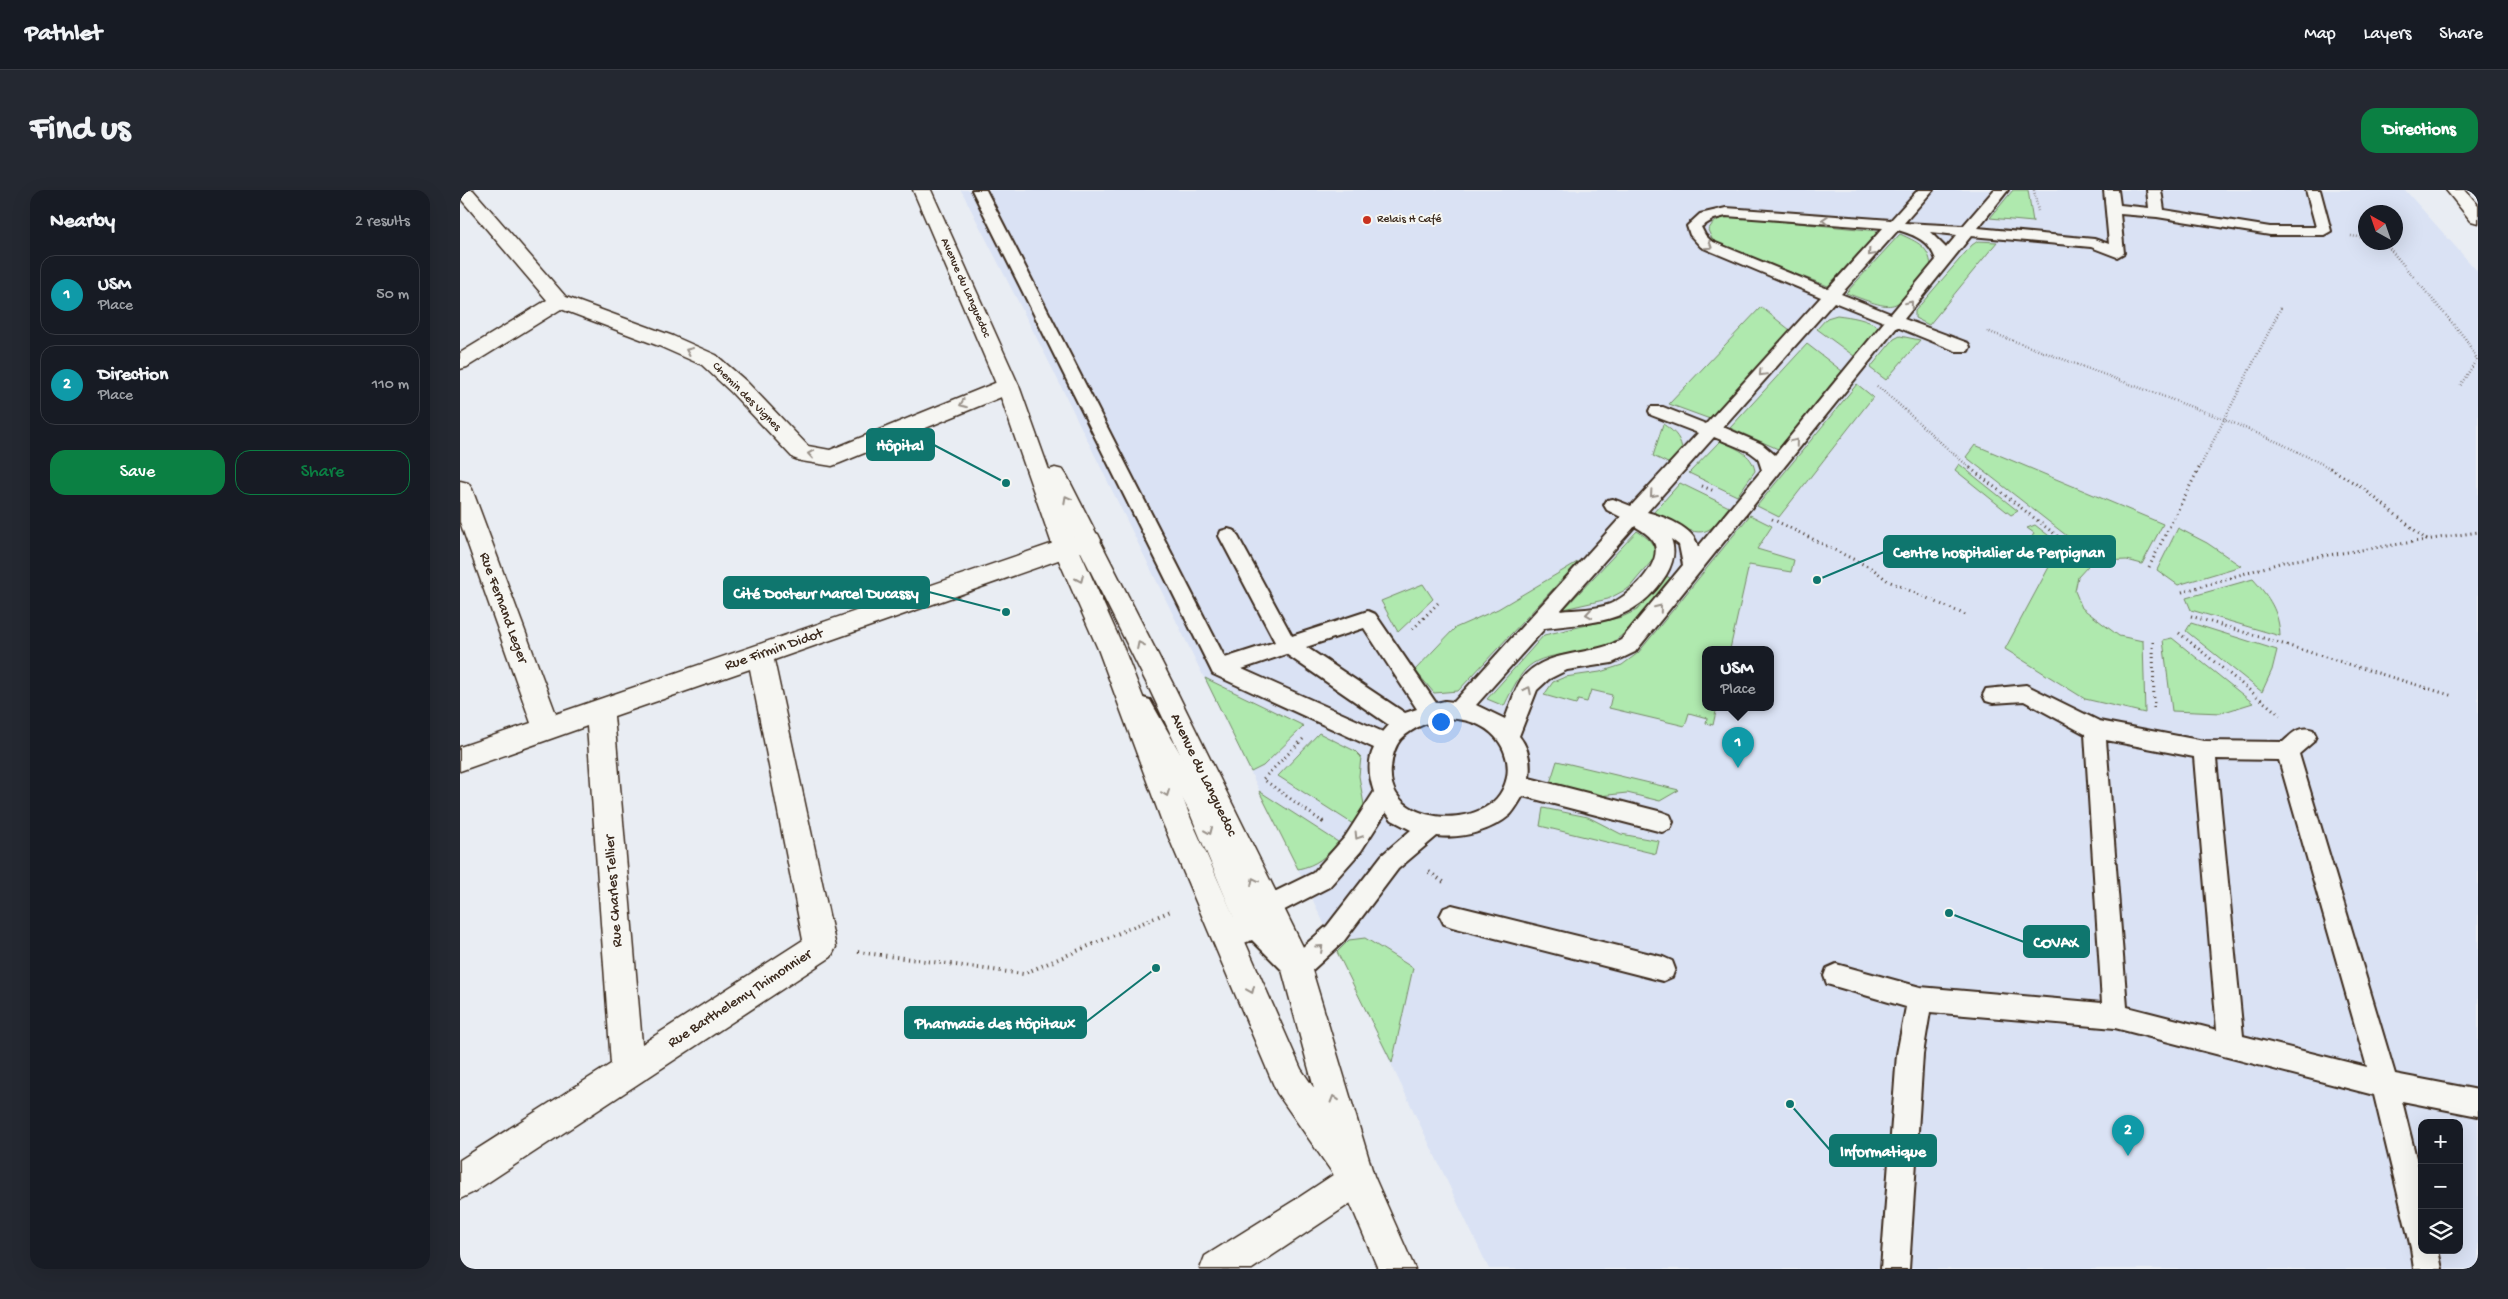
<!DOCTYPE html>
<meta charset="utf-8">
<style>
body{margin:0;font-family:"Gochi Hand",sans-serif;background:#242831;color:#f1f3f6}
.controls{position:absolute;right:15px;bottom:15px;display:grid;overflow:hidden;border-radius:10px;box-shadow:0 5px 20px #0002}
.controls button{width:45px;height:45px;display:grid;place-items:center;padding:0;border:0;border-bottom:1px solid #363941;background:#171b24;color:#f1f3f6;font:25px sans-serif}
.compass{position:absolute;left:1898px;top:15px;width:45px;height:45px;border-radius:50%;background:#171b24;box-shadow:0 5px 20px #0002;rotate:320deg}
.you{position:absolute;left:980px;top:531px;width:18px;height:18px;margin:-12px;border:4px solid #fff;border-radius:50%;background:#1a73e8;box-shadow:0 0 0 8px #1a73e833}
.badge{display:grid;place-items:center;width:32px;height:32px;border-radius:50%;background:#0b8043;color:#fff;font-size:16px;font-weight:700}
.pin{position:absolute;translate:-50% -41px;filter:drop-shadow(0 1px 2px #0008)}
.pin::after{content:'';position:absolute;top:26px;width:18px;height:15px;background:inherit;clip-path:polygon(0 0,100% 0,50% 100%)}
.popup{position:absolute;left:1242px;top:456px;width:72px;height:65px;box-sizing:border-box;display:grid;place-content:center;border-radius:10px;background:#171b24;filter:drop-shadow(0 1px 4px #0005);font-size:16px;white-space:nowrap;color:#9ea1a6}
.popup b{font-size:19px;color:#f1f3f6}
.popup::after{content:'';position:absolute;left:50%;top:100%;margin-left:-10px;border:10px solid transparent;border-top-color:#171b24}
.list{margin:0;padding:0;list-style:none}
h2{display:flex;justify-content:space-between;align-items:center;height:65px;margin:0;padding:0 20px;font-size:21px}
h2 small{font-size:16px;font-weight:400;color:#9ea1a6}
.list li{display:grid;grid-template-columns:32px 1fr auto;gap:15px;align-items:center;box-sizing:border-box;height:80px;margin:0 10px 10px;padding:0 10px;border:1px solid #363941;border-radius:15px}
.list b{display:block;font-size:19px;white-space:nowrap}
.list p{margin:0;font-size:16px;white-space:nowrap;color:#9ea1a6}
.list em{font-size:16px;font-style:normal;color:#9ea1a6}
.actions{display:flex;gap:10px;padding:15px 20px}
.actions a{flex:1;padding:11px 0;border:1px solid #0b8043;border-radius:15px;text-align:center;font-size:18px;color:#0b8043}
.actions .main{background:#0b8043;color:#fff}
.icon{flex:none;width:28px;height:28px;fill:none;stroke:currentColor;stroke-width:2;stroke-linecap:round;stroke-linejoin:round}
.map{position:relative;flex:none;width:2018px;height:1079px;overflow:hidden;border-radius:15px}
header{display:flex;align-items:center;gap:30px;box-sizing:border-box;height:70px;padding:0 25px;background:#171b24;border-bottom:1px solid #363941}
header strong{font-size:24px}
nav{display:flex;gap:28px;margin-inline-start:auto;font-size:18px}
.intro{display:flex;align-items:center;justify-content:space-between;box-sizing:border-box;height:120px;padding:0 30px}
h1{margin:0;font-size:35px}
.button{padding:12px 22px;border-radius:15px;background:#0b8043;color:#fff;font-size:18px;font-weight:700}
main{display:flex;gap:30px;padding:0 30px}
aside{flex:1;background:#171b24;border-radius:15px;box-shadow:0 5px 20px #0002}
.map>svg:first-child{display:block}
</style>
<header>
<strong>Pathlet</strong>
<nav><a>Map</a><a>Layers</a><a>Share</a></nav>
</header>
<div class="intro"><h1>Find us</h1><a class="button">Directions</a></div>
<main>
<aside>
<h2>Nearby<small>2 results</small></h2>
<ul class="list">
<li><span class="badge" style="background:#0f9aa8">1</span><div><b>USM</b><p>Place</p></div><em>50 m</em></li>
<li><span class="badge" style="background:#0f9aa8">2</span><div><b>Direction</b><p>Place</p></div><em>110 m</em></li>
</ul>
<div class="actions"><a class="main">Save</a><a>Share</a></div>
</aside>
<div class="map">
<svg width="2018" height="1079" viewBox="0 0 2018 1079">
<rect width="100%" height="100%" fill="#e9edf3"/>
<filter id="ink" filterUnits="userSpaceOnUse"><feTurbulence type="fractalNoise" baseFrequency=".02" numOctaves="2"/><feDisplacementMap in="SourceGraphic" scale="10" xChannelSelector="R" yChannelSelector="G"/><feConvolveMatrix kernelMatrix="1 2 1 2 8 2 1 2 1" color-interpolation-filters="sRGB"/></filter>
<g filter="url(#ink)">
<path fill="#dae2f4" fill-rule="evenodd" d="M 501,0 L 1945,0 L 2018,82 L 2018,1079 L 1029,1079 L 838,679 L 592,178 ZM 1906,22 L 1936,22 L 1936,52 L 1906,52 ZM 1246,459 L 1310,459 L 1310,517 L 1246,517 ZM 1962,933 L 1999,933 L 1999,1060 L 1962,1060 Z"/>
<path fill="#afe9ae" stroke="#758a66" d="M 1553,0 L 1568,0 L 1573,32 L 1530,28 Z
M 1263,27 L 1275,27 L 1419,41 L 1368,96 L 1260,56 L 1252,49 L 1248,40 L 1253,33 Z
M 1440,44 C 1457,52 1469,56 1471,76 C 1433,121 1442,124 1386,103 Z
M 1518,51 L 1537,52 L 1469,135 L 1455,128 L 1455,121 L 1512,55 Z
M 1301,117 L 1330,140 L 1250,229 L 1209,214 Z
M 1377,125 C 1393,127 1406,129 1419,137 L 1394,166 L 1357,139 L 1367,128 Z
M 1440,146 L 1460,150 L 1426,190 L 1410,178 L 1434,149 Z
M 1347,154 L 1382,181 L 1318,259 L 1270,238 Z
M 1397,194 L 1413,207 L 1319,327 L 1297,316 Z
M 1203,234 C 1213,241 1219,245 1222,258 L 1210,274 L 1193,266 Z
M 1260,251 C 1275,258 1292,263 1295,281 L 1277,306 L 1229,283 Z
M 1515,255 L 1703,334 L 1682,374 L 1667,370 L 1639,371 L 1506,267 Z
M 1499,274 L 1558,321 L 1551,325 L 1495,280 Z
M 1220,293 L 1269,317 C 1263,324 1256,336 1248,340 C 1232,348 1207,329 1193,323 Z
M 1290,325 L 1312,336 L 1297,359 L 1334,370 L 1331,382 L 1289,375 L 1270,459 L 1246,459 L 1246,517 L 1257,517 L 1253,535 L 1246,533 L 1247,528 L 1229,523 L 1225,536 L 1149,518 L 1152,505 L 1131,500 L 1127,512 L 1118,510 L 1116,514 L 1084,505 L 1093,492 L 1105,487 L 1140,482 L 1162,475 L 1178,463 Z
M 1575,335 L 1628,376 L 1618,387 L 1615,401 L 1622,418 L 1659,446 L 1683,451 L 1685,523 L 1625,509 L 1545,459 L 1596,364 L 1570,351 L 1574,343 L 1567,338 Z
M 1718,338 L 1747,353 L 1781,376 L 1718,395 L 1697,380 Z
M 1177,341 C 1188,348 1194,352 1196,366 L 1169,398 L 1148,409 L 1104,419 Z
M 1119,371 L 998,501 L 974,503 L 955,480 L 995,438 L 1038,419 Z
M 1206,386 L 1210,388 C 1193,407 1170,444 1148,455 C 1138,460 1125,461 1114,463 C 1068,468 1064,475 1044,516 L 1027,509 L 1084,445 L 1162,427 L 1177,420 Z
M 1793,389 C 1809,407 1819,421 1820,446 L 1731,420 L 1726,408 Z
M 963,394 L 973,409 L 938,442 L 921,411 Z
M 1731,433 L 1817,460 L 1812,480 L 1802,502 L 1726,441 Z
M 1712,448 L 1793,513 L 1761,523 L 1712,521 L 1703,450 Z
M 745,488 L 844,536 L 803,576 L 791,582 Z
M 859,543 L 895,561 L 901,567 L 899,586 L 904,615 L 893,634 L 818,586 Z
M 1097,571 L 1219,600 L 1200,611 L 1167,603 L 1139,606 L 1090,593 Z
M 799,601 L 878,652 C 866,667 857,675 838,679 Z
M 1083,618 L 1128,627 L 1161,644 L 1199,651 L 1196,664 L 1080,636 Z
M 905,748 L 953,778 L 932,873 L 877,762 L 889,750 Z"/>
<g fill="none" stroke-linecap="round" stroke-linejoin="round">
<defs>
<path id="lane" d="M 512,0 L 526,0 L 765,468 L 815,452 L 759,346 L 761,341 L 768,339 L 775,341 L 832,446 L 908,421 L 915,424 L 976,513 L 985,511 L 994,512 L 1161,327 L 1147,320 L 1144,315 L 1147,310 L 1153,309 L 1171,316 L 1238,243 L 1191,225 L 1189,221 L 1191,217 L 1203,217 L 1246,234 L 1361,107 L 1241,57 L 1230,45 L 1227,36 L 1240,24 L 1266,18 L 1431,30 L 1458,0 L 1473,0 L 1444,33 L 1503,36 L 1534,0 L 1548,0 L 1518,38 L 1634,49 L 1649,54 L 1644,0 L 1658,0 L 1660,15 L 1689,18 L 1687,0 L 1701,0 L 1704,20 L 1810,37 L 1856,37 L 1846,0 L 1860,0 L 1871,41 L 1864,45 L 1810,45 L 1697,27 L 1660,24 L 1664,63 L 1657,67 L 1631,57 L 1511,46 L 1444,129 L 1508,153 L 1510,157 L 1508,161 L 1496,161 L 1437,137 L 1175,462 L 1152,473 L 1107,480 L 1089,489 L 1077,500 L 1059,546 C 1069,558 1071,574 1069,588 L 1202,622 L 1210,625 L 1213,632 L 1210,639 L 1202,642 L 1063,606 C 1059,612 1055,620 1050,625 C 1031,641 1002,649 977,646 L 938,679 L 883,752 L 846,786 L 837,790 L 828,786 L 792,750 L 784,753 L 776,750 L 772,742 L 774,728 L 729,621 L 673,516 L 676,510 L 683,508 L 690,510 L 747,611 L 792,713 L 853,683 L 885,647 L 914,602 C 909,587 907,572 914,558 L 753,484 ZM 1266,26 L 1423,38 L 1368,99 L 1251,51 L 1245,45 L 1241,37 L 1254,29 ZM 1438,40 C 1455,45 1470,51 1476,70 L 1431,124 L 1381,104 ZM 1470,42 L 1497,45 L 1486,58 ZM 1374,112 L 1424,132 L 1315,265 L 1302,254 L 1263,237 ZM 1254,247 L 1290,262 L 1298,268 L 1302,280 L 1238,357 C 1234,337 1204,327 1187,322 ZM 1175,336 C 1182,341 1192,346 1195,355 C 1201,376 1168,407 1150,414 C 1135,420 1116,419 1100,421 ZM 1211,349 L 1219,355 L 1223,375 L 1161,450 C 1131,467 1084,458 1061,490 C 1054,501 1050,517 1045,529 L 1016,515 L 1085,438 C 1136,432 1176,433 1206,385 C 1213,373 1216,362 1211,349 ZM 904,438 L 957,519 L 945,523 L 846,457 ZM 826,464 L 929,535 L 923,542 L 782,479 ZM 985,527 C 994,529 1003,529 1011,532 C 1043,541 1058,577 1040,604 C 1032,616 1018,622 1005,625 C 972,632 927,619 931,578 C 932,568 934,557 941,549 C 953,537 969,532 985,527 ZM 926,622 L 932,630 L 951,640 L 922,665 L 867,736 L 837,762 L 805,730 L 869,697 L 901,661 Z
M 1566,495 L 1639,531 L 1744,551 L 1823,552 C 1832,544 1839,535 1853,540 L 1856,546 L 1853,552 L 1839,564 L 1935,884 L 2018,900 L 2018,926 L 1942,911 L 1962,992 L 1962,1060 L 1978,1060 L 1982,1079 L 1954,1079 L 1951,1058 L 1914,905 L 1655,838 L 1470,822 L 1463,864 L 1449,1079 L 1421,1079 L 1437,864 L 1446,817 L 1367,794 L 1364,786 L 1367,778 L 1376,774 L 1460,797 L 1642,813 L 1625,544 L 1564,511 L 1533,513 L 1526,511 L 1523,505 L 1526,499 ZM 1646,550 L 1734,567 L 1757,840 L 1667,817 ZM 1756,569 L 1819,570 L 1907,877 L 1783,846 Z
M 992,715 L 1203,767 L 1212,771 L 1215,779 L 1212,787 L 1203,791 L 992,737 L 984,734 L 980,726 L 984,718 Z"/>
<path id="street" d="M 0,0 L 13,0 L 106,107 L 213,146 L 256,165 L 287,192 L 348,256 L 370,260 L 540,191 L 548,189 L 556,191 L 559,196 L 556,201 L 380,273 L 372,276 L 341,271 L 333,268 L 271,202 L 242,175 L 199,156 L 101,119 L 7,177 L 0,179 L 0,163 L 87,110 L 0,8 Z
M 0,291 L 8,293 L 12,299 L 96,524 L 620,344 L 629,341 L 638,344 L 641,350 L 638,356 L 314,470 L 376,757 L 371,767 L 12,1003 L 0,1009 L 0,970 L 151,874 L 127,536 L 0,581 L 0,557 L 71,533 L 0,332 ZM 290,479 L 343,750 L 182,854 L 154,526 Z
M 897,971 L 909,977 L 915,989 L 909,1001 L 792,1079 L 740,1079 L 745,1066 L 835,1010 L 885,977 Z"/>
<path id="secondary" d="M 453,0 L 471,0 L 559,196 L 589,280 L 595,278 L 603,280 L 607,286 L 715,498 L 848,767 L 914,986 L 955,1079 L 918,1079 L 885,1001 L 817,903 L 701,629 L 638,459 L 593,357 L 537,196 ZM 613,346 L 689,498 L 822,780 L 854,898 L 841,879 L 731,629 L 664,459 Z
M 1986,0 L 2005,0 L 2018,15 L 2018,33 L 2011,31 Z"/>
</defs>
<use href="#lane" stroke="#3b2a1e" stroke-width="4"/>
<use href="#street" stroke="#3b2a1e" stroke-width="3"/>
<use href="#secondary" stroke="#3b2a1e" stroke-width="3"/>
<path stroke="#3b2a1e" stroke-width="2.5" stroke-dasharray="0.5 2.5" stroke-linecap="butt" d="M 1574,0 L 1578,21
M 1891,46 L 1906,48
M 1924,52 L 2005,148 L 2017,169 L 2000,196
M 1527,141 L 1764,229 L 1822,254 L 1872,279
M 1417,196 C 1450,223 1479,253 1512,279
M 1739,279 L 1821,118"/>
<path stroke="#3b2a1e" stroke-width="3" stroke-dasharray="1 4" stroke-linecap="butt" d="M 1510,278 L 1632,373
M 1870,278 L 1904,299 L 1968,351
M 1242,296 L 1254,301
M 1312,329 L 1413,379 L 1428,391 L 1508,426
M 1689,377 L 1739,278
M 1722,402 L 1823,372 L 2018,342
M 1731,426 L 1993,506
M 953,439 L 980,411
M 1719,443 L 1820,525
M 1693,452 L 1694,518
M 843,549 L 803,589 L 864,633"/>
<path stroke="#3b2a1e" stroke-width="4" stroke-dasharray="1 4.5" stroke-linecap="butt" d="M 862,631 L 866,634
M 969,682 L 985,693
M 398,762 L 563,784 L 713,720"/>
<use href="#lane" fill="#f6f6f2" fill-rule="evenodd"/>
<use href="#street" fill="#f6f6f2" fill-rule="evenodd"/>
<use href="#secondary" fill="#f6f6f2" fill-rule="evenodd"/>
</g>
<defs><path id="oneway-chevron" d="M-2-3.5L2.5 0L-2 3.5" fill="none" stroke-width="1.6" stroke-linecap="round" stroke-linejoin="round" transform="scale(1.25)"/></defs>
<g stroke="#989088">
<use href="#oneway-chevron" transform="translate(1365 30) rotate(-176)"/>
<use href="#oneway-chevron" transform="translate(1249 56) rotate(33)"/>
<use href="#oneway-chevron" transform="translate(1411 63) rotate(132)"/>
<use href="#oneway-chevron" transform="translate(1450 114) rotate(-51)"/>
<use href="#oneway-chevron" transform="translate(229 161) rotate(-156)"/>
<use href="#oneway-chevron" transform="translate(1302 183) rotate(133)"/>
<use href="#oneway-chevron" transform="translate(503 214) rotate(158)"/>
<use href="#oneway-chevron" transform="translate(1335 252) rotate(-50)"/>
<use href="#oneway-chevron" transform="translate(351 264) rotate(-171)"/>
<use href="#oneway-chevron" transform="translate(1193 304) rotate(132)"/>
<use href="#oneway-chevron" transform="translate(607 309) rotate(-118)"/>
<use href="#oneway-chevron" transform="translate(620 389) rotate(66)"/>
<use href="#oneway-chevron" transform="translate(1199 418) rotate(-51)"/>
<use href="#oneway-chevron" transform="translate(1129 424) rotate(172)"/>
<use href="#oneway-chevron" transform="translate(680 455) rotate(-116)"/>
<use href="#oneway-chevron" transform="translate(1068 500) rotate(-63)"/>
<use href="#oneway-chevron" transform="translate(706 603) rotate(69)"/>
<use href="#oneway-chevron" transform="translate(749 641) rotate(67)"/>
<use href="#oneway-chevron" transform="translate(898 646) rotate(122)"/>
<use href="#oneway-chevron" transform="translate(794 691) rotate(-116)"/>
<use href="#oneway-chevron" transform="translate(860 758) rotate(-42)"/>
<use href="#oneway-chevron" transform="translate(791 800) rotate(67)"/>
<use href="#oneway-chevron" transform="translate(874 909) rotate(-107)"/>
</g>
</g>
<circle fill="#c8321e" stroke="#f6f6f2" stroke-width="2" cx="907" cy="30" r="5"/>
<g text-anchor="middle" dominant-baseline="central" stroke-width="4" stroke-linejoin="round" paint-order="stroke">
<g font-size="12" fill="#3b2a1e" stroke="#f6f6f2" text-anchor="start">
<text x="917" y="30">Relais H Café</text>
</g>
<g font-size="12" fill="#3b2a1e" stroke="#f6f6f2">
<text transform="translate(505 98) rotate(66)">Avenue du Languedoc</text>
<text transform="translate(286 207) rotate(45)">Chemin des Vignes</text>
</g>
<g font-size="15" fill="#3b2a1e" stroke="#f6f6f2">
<text transform="translate(43 418) rotate(70)">Rue Fernand Leger</text>
<text transform="translate(314 460) rotate(-19)">Rue Firmin Didot</text>
<text transform="translate(743 585) rotate(64)">Avenue du Languedoc</text>
<text transform="translate(154 701) rotate(-94)">Rue Charles Tellier</text>
<text transform="translate(280 809) rotate(-33)">Rue Barthelemy Thimonnier</text>
</g>
</g>
<path fill="none" stroke="#0f766e" stroke-width="2" d="M546 293L474 255M1357 390L1424 362M546 422L469 402M1489 723L1564 752M696 778L626 832M1330 914L1370 960"/>
<g fill="#0f766e" stroke="#f6f6f2" stroke-width="2">
<circle cx="546" cy="293" r="5"/>
<circle cx="1357" cy="390" r="5"/>
<circle cx="546" cy="422" r="5"/>
<circle cx="1489" cy="723" r="5"/>
<circle cx="696" cy="778" r="5"/>
<circle cx="1330" cy="914" r="5"/>
</g>
<g fill="#0f766e" stroke="#0f766e" stroke-width="2">
<rect x="407" y="239" width="67" height="31" rx="5"/>
<rect x="1424" y="346" width="231" height="31" rx="5"/>
<rect x="264" y="387" width="205" height="31" rx="5"/>
<rect x="1564" y="736" width="65" height="31" rx="5"/>
<rect x="445" y="817" width="181" height="31" rx="5"/>
<rect x="1370" y="945" width="106" height="31" rx="5"/>
</g>
<g font-size="16" text-anchor="middle" font-weight="bold" fill="#fff">
<text x="440" y="260">Hôpital</text>
<text x="1539" y="367">Centre hospitalier de Perpignan</text>
<text x="366" y="408">Cité Docteur Marcel Ducassy</text>
<text x="1596" y="757">COVAX</text>
<text x="535" y="838">Pharmacie des Hôpitaux</text>
<text x="1423" y="966">Informatique</text>
</g>
</svg>
<div class="controls">
<button>+</button>
<button>−</button>
<button><svg class="icon" aria-label="layers" viewBox="0 0 24 24"><path d="M12 4l9 5-9 5-9-5zM3 14l9 5 9-5"/></svg></button>
</div>
<svg class="compass" viewBox="-18 -18 36 36"><path d="M0-13l5 13h-10z" fill="#e53935"/><path d="M0 13l5-13h-10z" fill="#9ea1a6"/></svg>
<div class="you"></div>
<div class="pin badge" style="left:1278px;top:578px;background:#0f9aa8">1</div>
<div class="popup"><b>USM</b>Place</div>
<div class="pin badge" style="left:1668px;top:966px;background:#0f9aa8">2</div>
</div>
</main>
